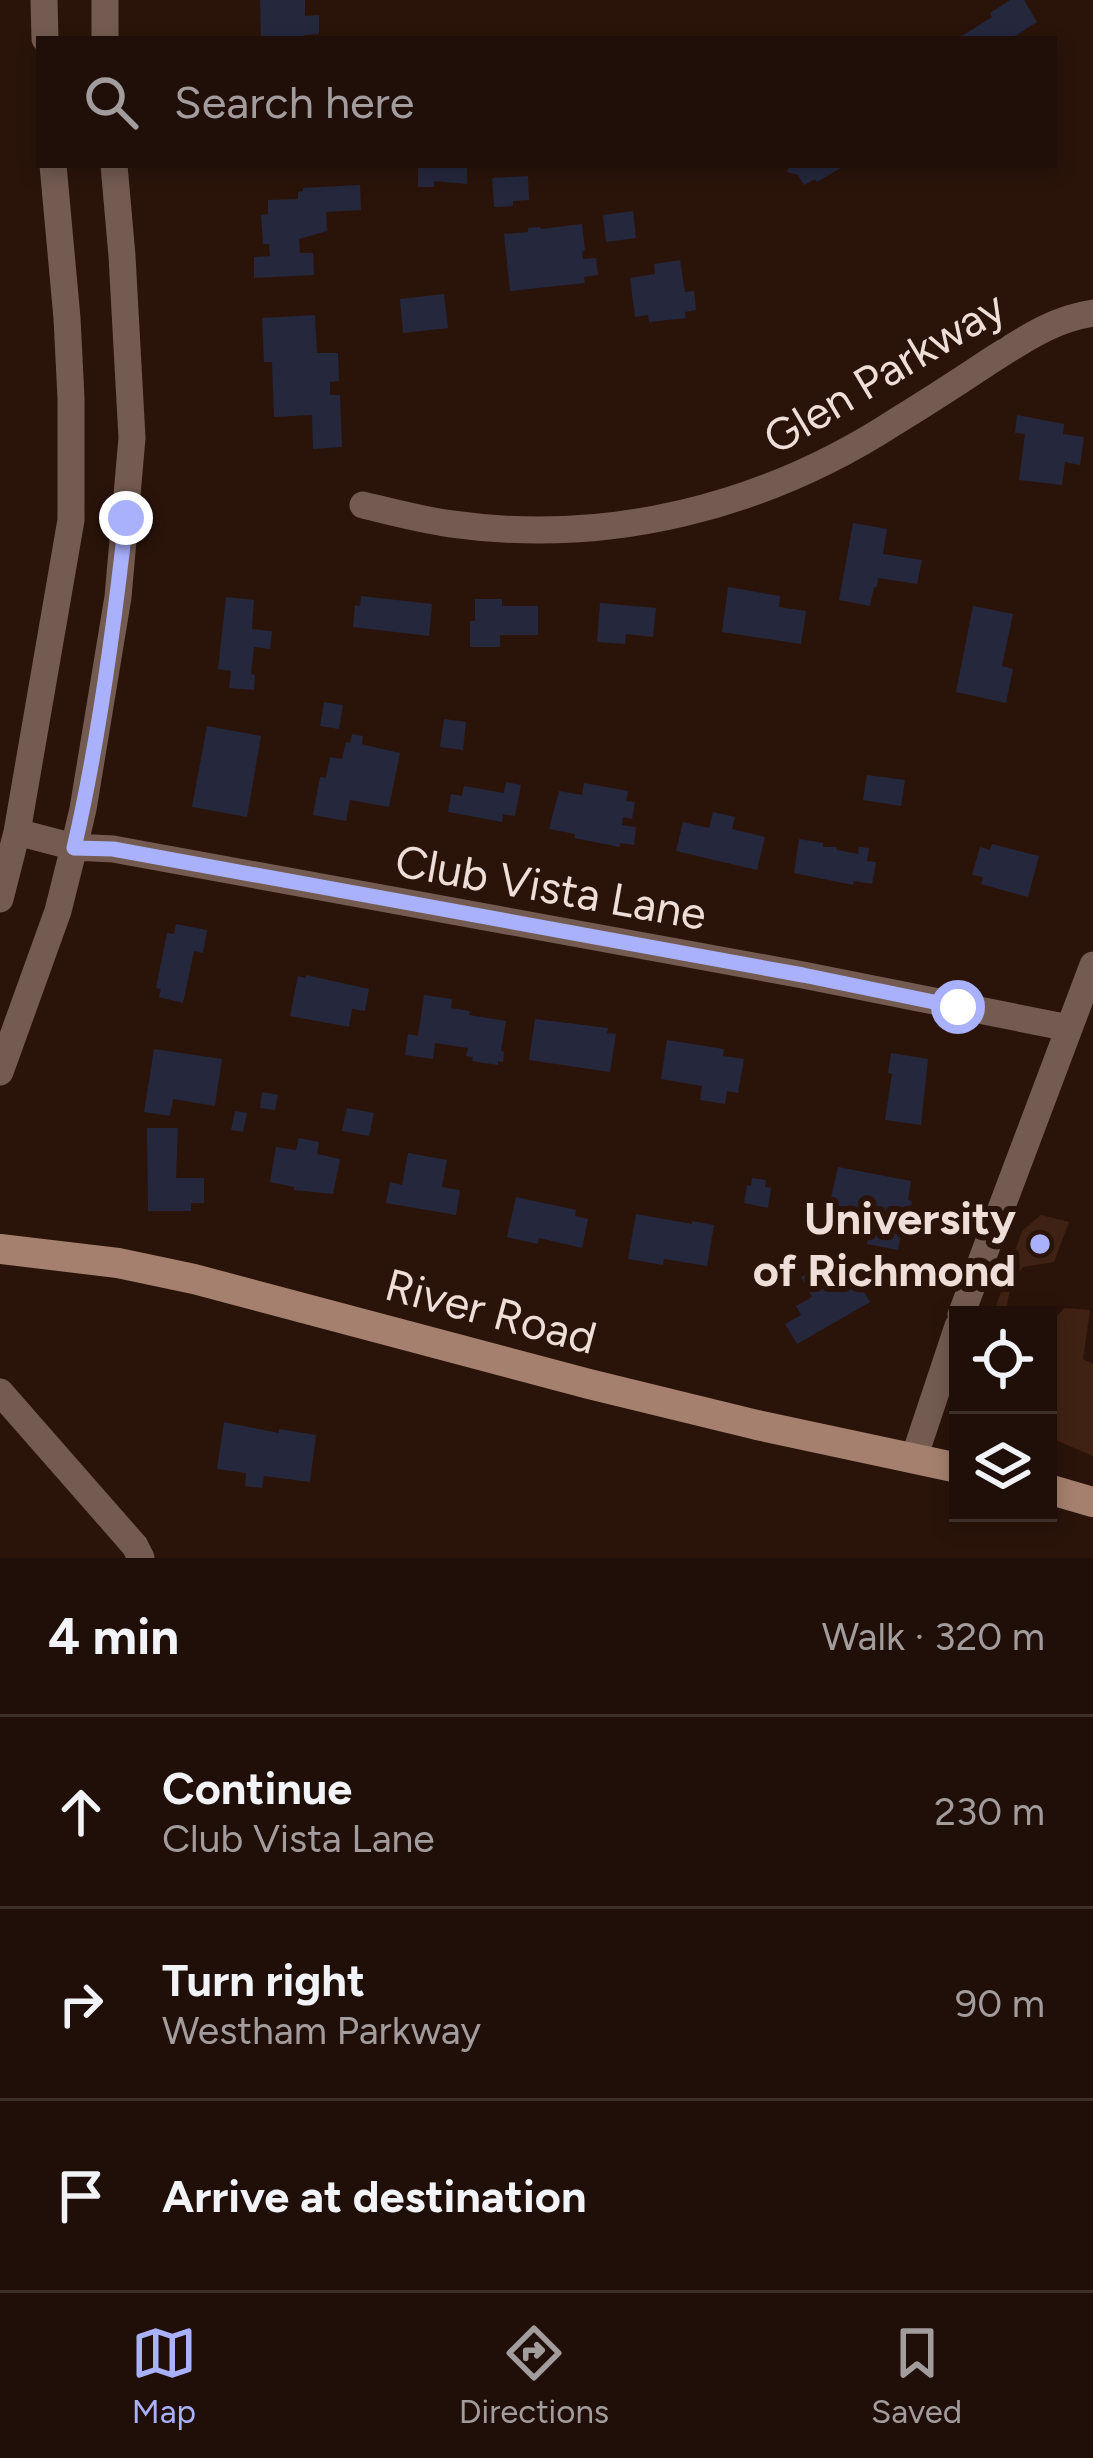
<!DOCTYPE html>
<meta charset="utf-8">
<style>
body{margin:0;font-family:Figtree,sans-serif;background:#281812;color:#f1f3f6}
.controls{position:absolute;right:36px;bottom:36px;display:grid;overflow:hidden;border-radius:0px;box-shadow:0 6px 18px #0003}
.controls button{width:108px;height:108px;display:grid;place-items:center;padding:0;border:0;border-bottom:3px solid #3d2f29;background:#200f08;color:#f1f3f6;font:60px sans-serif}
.stop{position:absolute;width:36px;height:36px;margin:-27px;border:9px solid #a9b0fc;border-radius:50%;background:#fff}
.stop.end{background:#a9b0fc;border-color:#fff;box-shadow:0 3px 12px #0008}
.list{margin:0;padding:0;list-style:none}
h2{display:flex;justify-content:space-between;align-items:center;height:156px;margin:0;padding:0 48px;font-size:51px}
h2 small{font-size:39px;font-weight:400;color:#a29c9c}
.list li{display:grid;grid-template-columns:78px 1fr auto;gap:36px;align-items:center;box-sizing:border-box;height:192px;padding:0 48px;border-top:3px solid #3d2f29}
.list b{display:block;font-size:45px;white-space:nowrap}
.list p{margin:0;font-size:39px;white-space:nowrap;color:#a29c9c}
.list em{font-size:39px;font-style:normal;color:#a29c9c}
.icon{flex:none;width:66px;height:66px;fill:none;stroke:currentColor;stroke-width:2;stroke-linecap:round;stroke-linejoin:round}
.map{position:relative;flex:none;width:1093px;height:1558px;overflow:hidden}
.search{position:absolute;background:#200f08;box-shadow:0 6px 18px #0003;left:36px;right:36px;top:36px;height:132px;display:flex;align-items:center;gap:30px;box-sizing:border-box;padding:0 42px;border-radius:0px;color:#a29c9c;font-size:45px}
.sheet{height:732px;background:#200f08}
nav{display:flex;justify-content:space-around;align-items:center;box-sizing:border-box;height:168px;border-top:3px solid #3d2f29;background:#200f08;font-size:33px;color:#a29c9c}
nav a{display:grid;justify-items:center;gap:6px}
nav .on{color:#a9b0fc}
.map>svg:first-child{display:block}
</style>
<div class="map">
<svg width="1093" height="1558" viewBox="0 0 1093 1558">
<rect width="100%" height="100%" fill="#2a140a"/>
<path fill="#402214" d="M 1041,1215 L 1069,1222 L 1054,1262 L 1023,1267 C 1014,1279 1003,1301 1009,1315 L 993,1315 L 1022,1231 Z
M 1064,1308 L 1090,1310 L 1083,1359 L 1093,1364 L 1093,1456 L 1048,1437 L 1048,1328 Z"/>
<path fill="#25273d" d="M 260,0 L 305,0 L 305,16 L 319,15 L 319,34 L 304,35 L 305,39 L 261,39 Z
M 1010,0 L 1024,0 L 1037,22 L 1010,39 L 957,39 L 992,17 L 990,13 Z
M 789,165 L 846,165 L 817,182 L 815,179 L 804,185 L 798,175 L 787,172 Z
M 418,168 L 467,168 L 467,184 L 434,181 L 434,187 L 418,187 Z
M 528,176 L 529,200 L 513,201 L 513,206 L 494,207 L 492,178 Z
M 360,185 L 361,210 L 326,212 L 327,231 L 299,239 L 300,253 L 313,253 L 314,275 L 254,278 L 254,257 L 270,256 L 269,244 L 263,244 L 261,215 L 268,214 L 268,200 L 298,199 L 298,192 L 303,191 L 303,188 Z
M 633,211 L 636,238 L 606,242 L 603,215 Z
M 582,224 L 585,250 L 582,251 L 583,259 L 596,258 L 598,275 L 584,277 L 585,283 L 510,291 L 504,234 L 528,232 L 528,228 L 540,227 L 541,229 Z
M 680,260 L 685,292 L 694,291 L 696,310 L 685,312 L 686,318 L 649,322 L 648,315 L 635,317 L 630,278 L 655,274 L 654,264 Z
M 444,294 L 448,328 L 403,333 L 400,299 Z
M 315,315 L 317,353 L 338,353 L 339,381 L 330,382 L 330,395 L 340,395 L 342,447 L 313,449 L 312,415 L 274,417 L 272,362 L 264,362 L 262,318 Z
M 1017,415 L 1064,424 L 1063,434 L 1084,437 L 1080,465 L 1065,462 L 1062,485 L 1019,480 L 1025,434 L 1015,433 Z
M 853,523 L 887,529 L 883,554 L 922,560 L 917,584 L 878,578 L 877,587 L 874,587 L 870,606 L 839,600 Z
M 728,587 L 780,596 L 779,607 L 806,611 L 801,644 L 722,632 Z
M 361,596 L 432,604 L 429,636 L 353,627 L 355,605 L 360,606 Z
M 226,597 L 254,600 L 252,629 L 272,631 L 270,649 L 254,647 L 251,674 L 255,675 L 254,690 L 229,688 L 231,671 L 218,669 Z
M 475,599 L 502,599 L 502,606 L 538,606 L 538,635 L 500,635 L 500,647 L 470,647 L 470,621 L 475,621 Z
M 600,603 L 656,608 L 653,637 L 626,634 L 625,644 L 597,642 Z
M 973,606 L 1013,614 L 1002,666 L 1013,669 L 1006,703 L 956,692 Z
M 324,702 L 343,705 L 339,729 L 320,726 Z
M 444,719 L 466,722 L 463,750 L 440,747 Z
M 207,726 L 261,736 L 247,817 L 192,807 Z
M 352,734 L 363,736 L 362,744 L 365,745 L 400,753 L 389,807 L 350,800 L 346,821 L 313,815 L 320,777 L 326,778 L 330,757 L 342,759 L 346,742 L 350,743 Z
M 867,775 L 905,780 L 901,806 L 863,800 Z
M 506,782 L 521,785 L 515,816 L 503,814 L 502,822 L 448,812 L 451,794 L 462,796 L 464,786 L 504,793 Z
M 584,783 L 628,791 L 626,801 L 635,802 L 632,819 L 623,817 L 622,825 L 636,827 L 634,845 L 620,843 L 620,847 L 574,838 L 575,834 L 549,829 L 559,791 L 582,795 Z
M 713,812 L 735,817 L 732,829 L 765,837 L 757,870 L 676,851 L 683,822 L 709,828 Z
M 799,839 L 823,843 L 823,847 L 836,847 L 837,850 L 858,854 L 859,847 L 869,848 L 867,861 L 876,862 L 872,884 L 854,881 L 853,885 L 794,873 Z
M 992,844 L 1039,856 L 1028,897 L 981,884 L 983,877 L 972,875 L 980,847 L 990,850 Z
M 176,924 L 207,930 L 203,953 L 194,951 L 183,1003 L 159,997 L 161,989 L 156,988 L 167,933 L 174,934 Z
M 306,975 L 369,989 L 365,1011 L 352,1009 L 349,1027 L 290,1016 L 298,976 L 305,978 Z
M 424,995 L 452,999 L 451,1008 L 470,1011 L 469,1015 L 506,1021 L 501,1051 L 504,1052 L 503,1062 L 498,1061 L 498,1065 L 472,1061 L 473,1057 L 466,1056 L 468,1048 L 435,1043 L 433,1059 L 405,1055 L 408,1034 L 418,1036 Z
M 535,1019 L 608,1028 L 607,1033 L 616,1034 L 610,1072 L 529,1060 Z
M 667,1040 L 724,1049 L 723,1056 L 744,1059 L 738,1093 L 727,1091 L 725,1104 L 700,1100 L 702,1086 L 661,1079 Z
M 154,1049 L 222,1059 L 215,1106 L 173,1099 L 170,1116 L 144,1112 Z
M 891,1053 L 928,1059 L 921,1125 L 885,1120 L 892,1074 L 888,1073 Z
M 262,1092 L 278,1095 L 275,1110 L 260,1108 Z
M 347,1108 L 374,1113 L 369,1136 L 342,1131 Z
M 235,1111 L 247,1113 L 243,1132 L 231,1130 Z
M 147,1128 L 178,1128 L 176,1178 L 204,1178 L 204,1203 L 191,1203 L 191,1211 L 148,1211 Z
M 299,1138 L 319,1142 L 317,1154 L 340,1159 L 333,1194 L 294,1190 L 294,1187 L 270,1182 L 276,1147 L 296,1150 Z
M 408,1153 L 447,1160 L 442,1187 L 460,1190 L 456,1215 L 386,1203 L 390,1182 L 402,1185 Z
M 838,1167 L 911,1181 L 908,1200 L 912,1201 L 909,1219 L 904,1218 L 898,1250 L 867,1244 L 869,1235 L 836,1229 L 840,1213 L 825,1210 L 828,1197 L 831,1198 Z
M 752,1178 L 766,1180 L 765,1187 L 771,1188 L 768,1208 L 744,1203 L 747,1185 L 751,1186 Z
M 516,1197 L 576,1210 L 575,1216 L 588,1219 L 582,1248 L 539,1238 L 538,1244 L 507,1237 Z
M 636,1214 L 692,1224 L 692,1221 L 714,1225 L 707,1266 L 664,1259 L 663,1265 L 628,1259 Z
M 821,1266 L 822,1268 L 826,1266 L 838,1288 L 856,1278 L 870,1302 L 797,1344 L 785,1324 L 801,1315 L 796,1306 L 812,1297 L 801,1277 Z
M 224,1422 L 279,1433 L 279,1429 L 316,1435 L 310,1482 L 264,1476 L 262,1488 L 245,1486 L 246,1473 L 217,1469 Z"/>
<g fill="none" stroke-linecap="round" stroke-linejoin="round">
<path stroke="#735b51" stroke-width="27" d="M 44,0 L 45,39
M 105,0 L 105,39
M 363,505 C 392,512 422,520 452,524 C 608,546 764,507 895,422 C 926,403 957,383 987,363 C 1022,341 1052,319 1093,313
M 17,832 L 74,847 L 113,849 L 803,975 L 1069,1028
M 0,899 L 17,832 L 71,520 L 71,398 L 67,318 L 53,165
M 0,1072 L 58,911 L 74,847 L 83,809 L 118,597 L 132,438 L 122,256 L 114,165
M 961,1315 L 1093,965
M 0,1392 L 135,1546 L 141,1558
M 914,1458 L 958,1326"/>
<path stroke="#a6806f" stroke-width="30" d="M 0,1249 L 118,1263 L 194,1279 L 589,1384 L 757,1425 L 958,1468
M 1048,1489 L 1093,1502"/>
</g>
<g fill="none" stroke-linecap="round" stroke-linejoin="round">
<path stroke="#a9b0fc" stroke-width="15" d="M 126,518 C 114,628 99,740 74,848 L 113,849 L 803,975 L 958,1007"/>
</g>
<circle fill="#a9b0fc" stroke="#2a140a" stroke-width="4.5" cx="1040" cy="1244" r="12"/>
<g text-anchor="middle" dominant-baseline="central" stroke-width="12" stroke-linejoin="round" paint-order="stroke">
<g font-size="45" fill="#eeded7" stroke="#2a140a">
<text transform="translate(884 372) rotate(-31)">Glen Parkway</text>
<text transform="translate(551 887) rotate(10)">Club Vista Lane</text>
<text transform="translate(491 1311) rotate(15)">River Road</text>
</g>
<g font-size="45" font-weight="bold" fill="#eeded7" stroke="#2a140a" text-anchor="end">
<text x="1016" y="1218">University<tspan x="1016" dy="52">of Richmond</tspan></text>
</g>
</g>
</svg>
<div class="controls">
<button><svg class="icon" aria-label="locate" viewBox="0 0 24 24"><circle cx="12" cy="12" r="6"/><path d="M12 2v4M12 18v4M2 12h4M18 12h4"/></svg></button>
<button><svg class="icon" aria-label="layers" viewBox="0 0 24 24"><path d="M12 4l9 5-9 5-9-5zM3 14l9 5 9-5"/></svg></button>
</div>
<div class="stop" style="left:958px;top:1007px"></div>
<div class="stop end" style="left:126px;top:518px"></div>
<div class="search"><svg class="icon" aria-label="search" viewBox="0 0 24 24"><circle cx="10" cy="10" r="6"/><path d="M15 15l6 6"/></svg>Search here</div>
</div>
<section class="sheet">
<h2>4 min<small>Walk · 320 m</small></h2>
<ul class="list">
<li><svg class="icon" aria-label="ahead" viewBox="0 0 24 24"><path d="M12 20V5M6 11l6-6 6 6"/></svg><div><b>Continue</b><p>Club Vista Lane</p></div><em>230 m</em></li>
<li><svg class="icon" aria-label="right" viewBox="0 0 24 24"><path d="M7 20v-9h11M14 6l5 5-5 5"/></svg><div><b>Turn right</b><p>Westham Parkway</p></div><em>90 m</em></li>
<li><svg class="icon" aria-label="arrive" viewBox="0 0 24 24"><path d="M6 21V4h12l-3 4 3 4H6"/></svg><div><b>Arrive at destination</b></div></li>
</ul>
</section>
<nav>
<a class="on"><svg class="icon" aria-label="map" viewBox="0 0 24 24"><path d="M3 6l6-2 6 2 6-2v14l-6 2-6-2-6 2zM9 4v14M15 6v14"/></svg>Map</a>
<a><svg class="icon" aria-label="directions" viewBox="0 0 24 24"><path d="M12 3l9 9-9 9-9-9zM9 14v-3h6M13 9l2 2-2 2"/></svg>Directions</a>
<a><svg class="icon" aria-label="saved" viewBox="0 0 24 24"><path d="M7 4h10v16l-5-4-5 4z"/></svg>Saved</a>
</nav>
